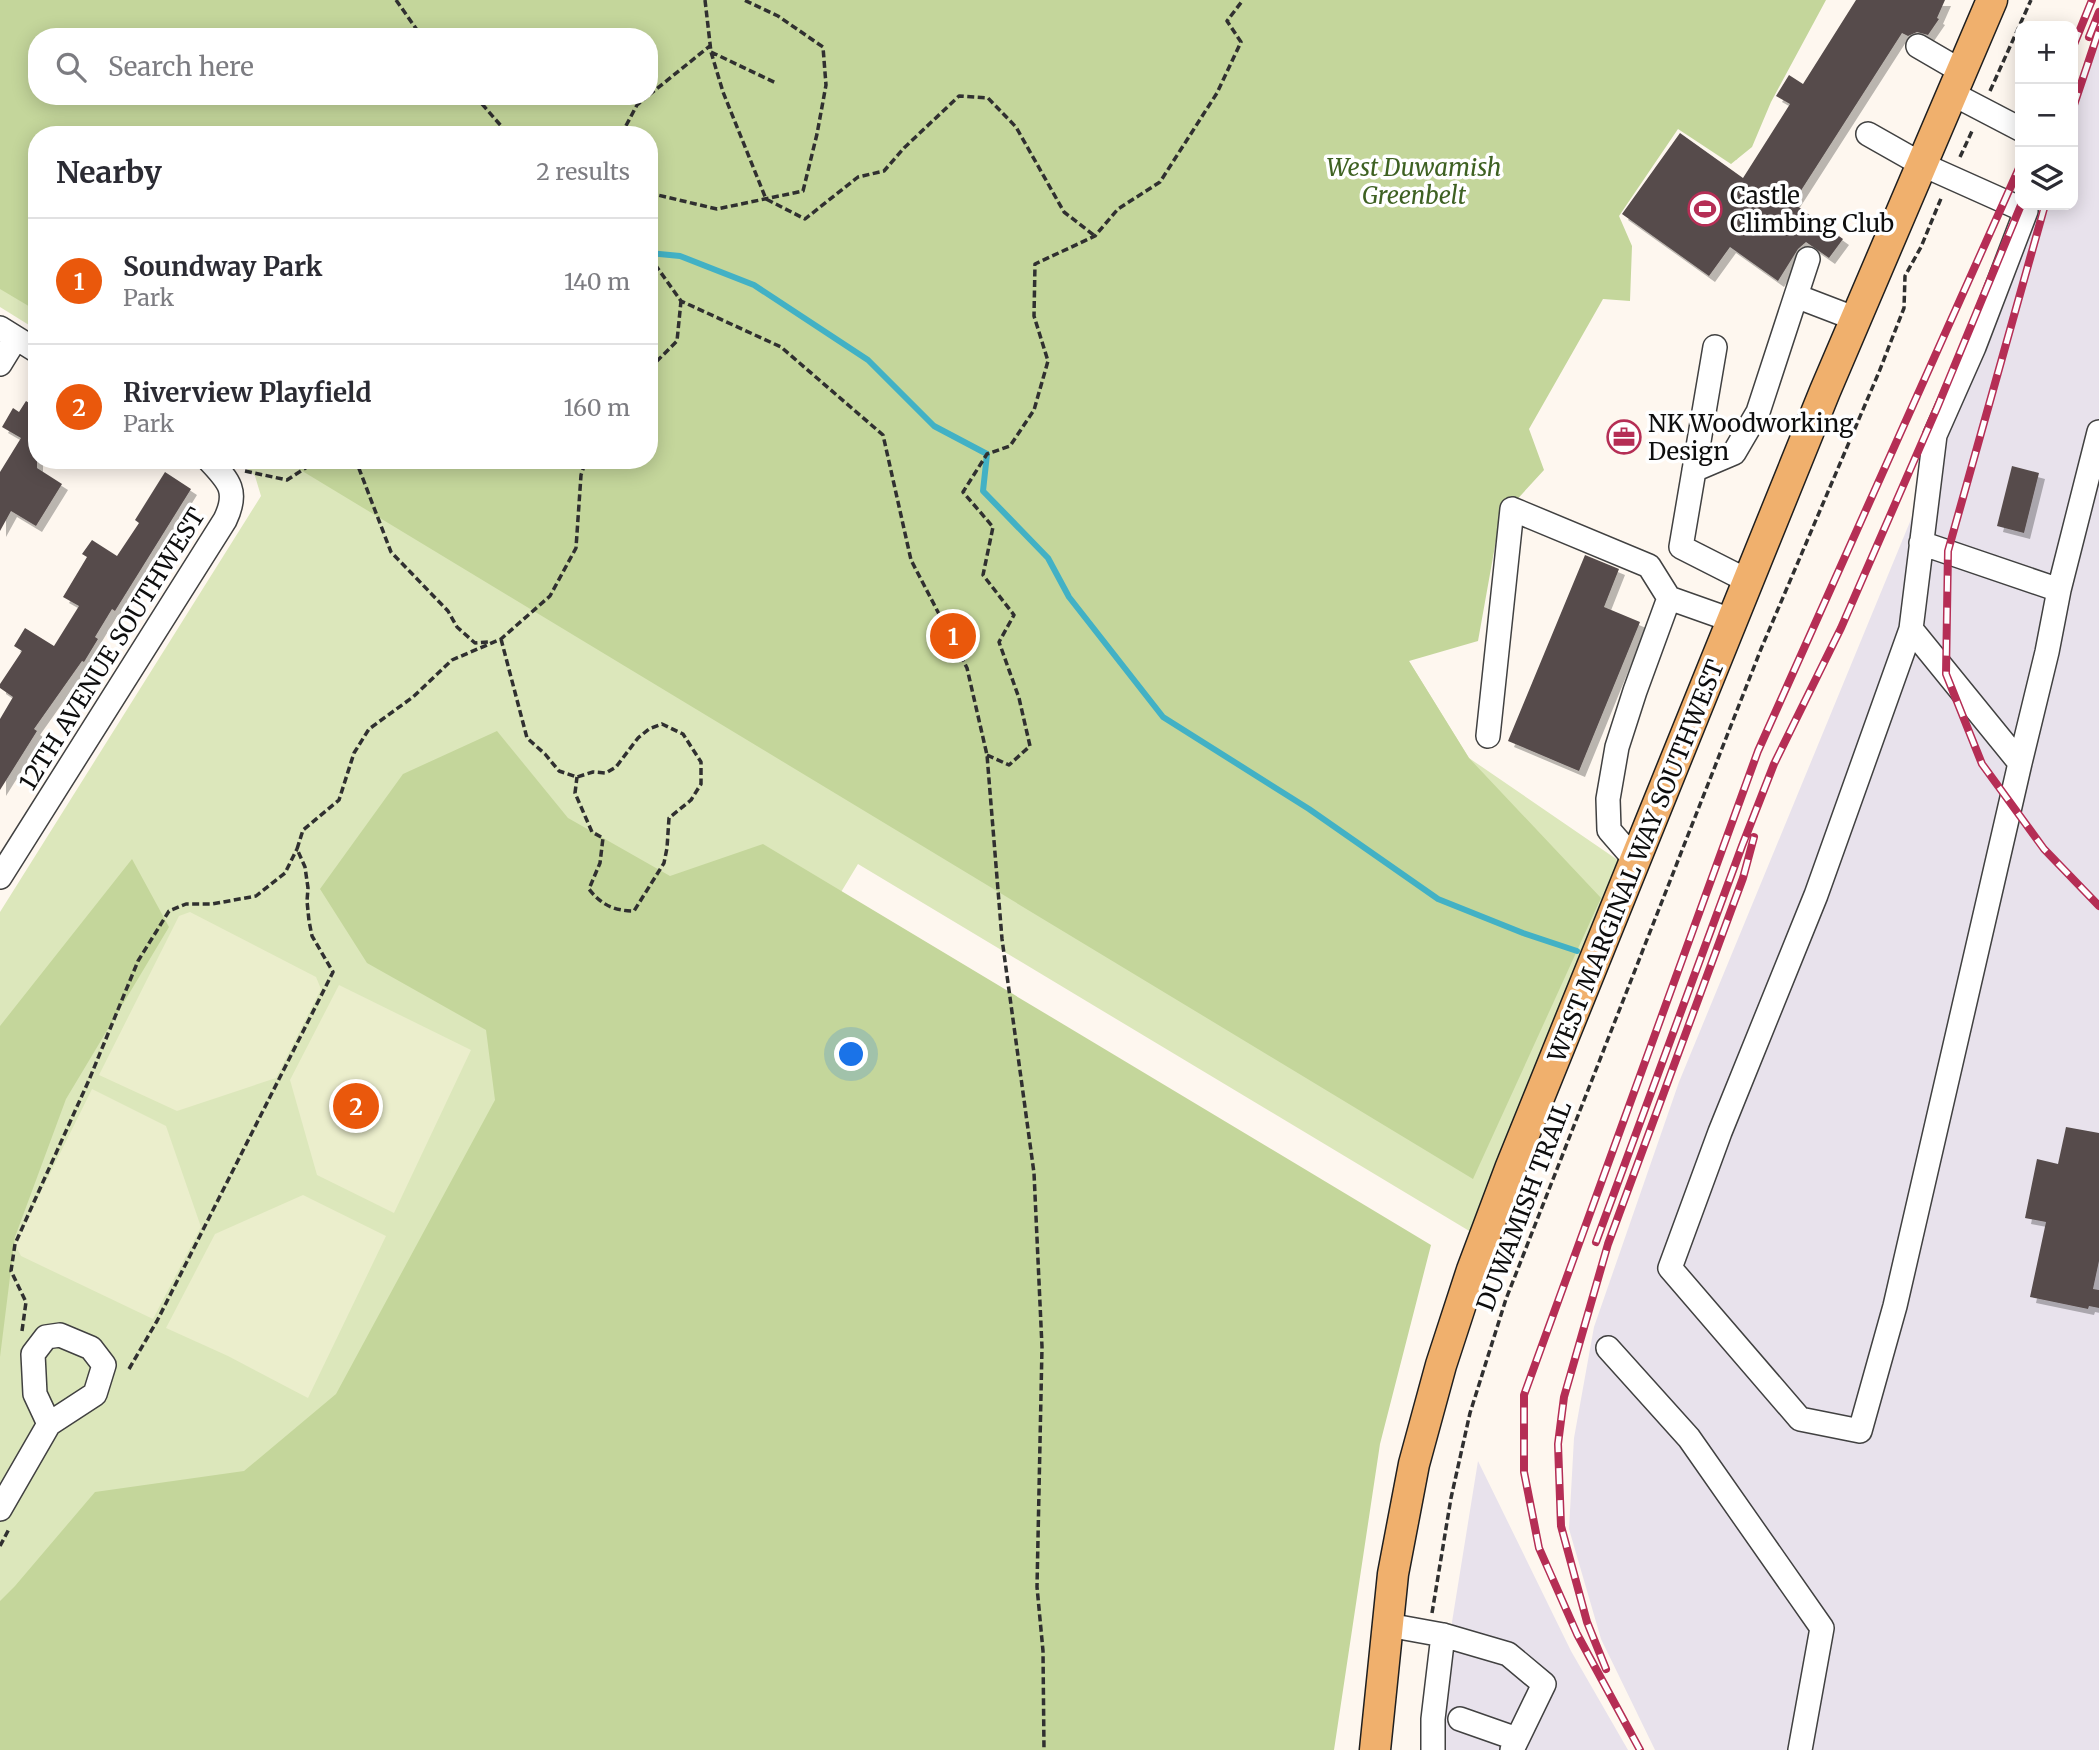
<!DOCTYPE html>
<meta charset="utf-8">
<style>
body{margin:0;font-family:Merriweather,serif;background:#f2f2f3;color:#2b2b33}
.controls{position:absolute;right:21px;top:21px;display:grid;overflow:hidden;border-radius:14px;box-shadow:0 4px 18px #0003}
.controls button{width:63px;height:63px;display:grid;place-items:center;padding:0;border:0;border-bottom:2px solid #e1e1e2;background:#fff;color:#2b2b33;font:35px sans-serif}
.you{position:absolute;left:852px;top:1055px;width:24px;height:24px;margin:-18px;border:5px solid #fff;border-radius:50%;background:#1a73e8;box-shadow:0 0 0 10px #1a73e833}
.badge{display:grid;place-items:center;width:46px;height:46px;border-radius:50%;background:#ea580c;color:#fff;font-size:23px;font-weight:700}
.pin{position:absolute;translate:-50% -50%;border:4px solid #fff;box-shadow:0 2px 7px #0006}
.list{margin:0;padding:0;list-style:none}
h2{display:flex;justify-content:space-between;align-items:center;height:91px;margin:0;padding:0 28px;font-size:30px}
h2 small{font-size:23px;font-weight:400;color:#7c7c81}
.list li{display:grid;grid-template-columns:46px 1fr auto;gap:21px;align-items:center;box-sizing:border-box;height:126px;padding:0 28px;border-top:2px solid #e1e1e2}
.list b{display:block;font-size:26px;white-space:nowrap}
.list p{margin:0;font-size:23px;white-space:nowrap;color:#7c7c81}
.list em{font-size:23px;font-style:normal;color:#7c7c81}
.icon{flex:none;width:38px;height:38px;fill:none;stroke:currentColor;stroke-width:2;stroke-linecap:round;stroke-linejoin:round}
.map{position:relative;flex:none;width:2099px;height:1750px;overflow:hidden}
.search{position:absolute;background:#fff;box-shadow:0 4px 18px #0003;left:28px;top:28px;width:630px;height:77px;display:flex;align-items:center;gap:18px;box-sizing:border-box;padding:0 24px;border-radius:28px;color:#7c7c81;font-size:26px}
.panel{position:absolute;background:#fff;box-shadow:0 4px 18px #0003;left:28px;top:126px;width:630px;height:343px;border-radius:28px}
.map>svg:first-child{display:block}
</style>
<div class="map">
<svg width="2099" height="1750" viewBox="0 0 2099 1750">
<defs>
<filter id="shadow"><feDropShadow dx="6" dy="6" stdDeviation="0" flood-color="#0004"/></filter>
</defs>
<rect width="100%" height="100%" fill="#fef7ef"/>
<path fill="#e8e2ec" d="M 2099,24 L 2099,1750 L 1655,1750 L 1601,1639 L 1569,1529 L 1574,1438 L 1594,1327 L 1679,1082 L 2001,301 L 2035,205 L 2073,205 L 2073,99 Z
M 1478,1461 L 1571,1651 L 1628,1750 L 1439,1750 L 1447,1653 Z"/>
<path fill="#dce7bb" fill-rule="evenodd" d="M 0,0 L 1763,0 L 1737,160 L 1649,108 L 1409,661 L 1469,758 L 1625,865 L 1476,1235 L 858,864 L 595,1300 L 0,1750 L 0,912 L 261,496 L 255,476 L 238,460 L 649,460 L 649,135 L 37,135 L 37,330 L 0,307 ZM 37,37 L 649,37 L 649,96 L 37,96 Z"/>
<path fill="#c4d69b" fill-rule="evenodd" d="M 0,0 L 1826,0 L 1771,102 L 1752,147 L 1731,164 L 1678,129 L 1619,216 L 1632,246 L 1630,301 L 1603,299 L 1529,429 L 1544,470 L 1500,518 L 1478,641 L 1409,661 L 1469,758 L 1601,898 L 1473,1179 L 284,460 L 649,460 L 649,135 L 37,135 L 37,311 L 0,289 ZM 37,37 L 649,37 L 649,96 L 37,96 Z
M 497,731 L 568,818 L 670,876 L 763,844 L 1431,1245 L 1380,1444 L 1334,1750 L 0,1750 L 0,1601 L 15,1586 L 95,1492 L 244,1471 L 336,1394 L 495,1100 L 486,1030 L 367,963 L 320,889 L 403,774 Z
M 132,859 L 169,927 L 66,1099 L 15,1237 L 0,1357 L 0,1026 Z"/>
<path fill="#ebeecc" d="M 190,912 L 316,977 L 321,989 L 276,1078 L 177,1111 L 99,1075 L 179,916 Z
M 339,985 L 471,1050 L 394,1213 L 317,1175 L 290,1080 Z
M 92,1089 L 166,1126 L 201,1227 L 153,1319 L 21,1256 L 15,1244 Z
M 303,1195 L 386,1236 L 308,1398 L 228,1356 L 166,1328 L 215,1234 Z"/>
<g fill="none" stroke-linecap="round" stroke-linejoin="round">
<path stroke="#42b1c5" stroke-width="6" d="M 649,253 L 680,256 L 754,285 L 868,360 L 934,426 L 987,454 L 983,491 L 1048,558 L 1069,597 L 1163,717 L 1309,809 L 1438,899 L 1523,933 L 1577,951"/>
</g>
<path fill="#564c4b" filter="url(#shadow)" d="M 1856,0 L 1945,0 L 1937,18 L 1939,19 L 1928,35 L 1917,32 L 1908,36 L 1902,33 L 1793,203 L 1843,239 L 1829,258 L 1806,242 L 1798,249 L 1778,281 L 1730,247 L 1709,276 L 1622,214 L 1680,133 L 1743,178 L 1790,104 L 1776,96 L 1789,75 L 1803,84 Z
M 26,401 L 37,408 L 37,468 L 62,484 L 36,526 L 11,511 L 0,531 L 0,472 L 21,438 L 2,427 L 13,408 L 19,412 Z
M 2012,466 L 2039,473 L 2024,533 L 1997,526 Z
M 165,472 L 191,489 L 115,611 L 112,609 L 95,637 L 98,639 L 84,662 L 82,661 L 34,729 L 37,731 L 0,790 L 0,719 L 13,697 L 0,688 L 0,684 L 22,651 L 14,646 L 25,628 L 54,646 L 79,606 L 63,597 L 87,557 L 82,554 L 92,540 L 117,556 L 139,523 L 135,520 Z
M 1585,555 L 1619,569 L 1604,607 L 1640,622 L 1579,771 L 1508,741 Z
M 2066,1127 L 2099,1133 L 2099,1261 L 2093,1289 L 2099,1290 L 2099,1308 L 2089,1306 L 2088,1309 L 2030,1297 L 2046,1222 L 2025,1218 L 2037,1159 L 2058,1164 Z"/>
<g fill="none" stroke-linecap="round" stroke-linejoin="round">
<defs>
<path id="minor" d="M 1918,46 L 1961,71
M 1951,93 L 2020,129
M 1868,134 L 1921,164 L 2026,211 L 1974,347 L 1935,435 L 1911,629
M 1796,296 L 1856,319
M 0,328 L 37,351
M 1715,347 L 1681,547 L 1748,581
M 0,364 L 16,338
M 1694,470 L 1734,453 L 1758,412 L 1808,259
M 1921,543 L 2059,590 L 2099,432
M 1911,629 L 2020,763 L 1895,1306 L 1860,1431 L 1800,1419 L 1670,1268 L 1720,1132 L 1816,895 Z
M 1488,736 L 1512,509 L 1649,566 L 1669,598 L 1734,621
M 2020,763 L 2047,652 L 2059,590
M 1635,860 L 1609,830 L 1608,799 L 1617,747 L 1635,691 L 1669,598
M 0,877 L 225,520 C 239,491 229,481 209,460
M 1608,1348 L 1689,1438 L 1822,1628 L 1800,1750
M 0,1509 L 49,1424 L 95,1394 L 104,1365 L 91,1348 L 60,1335 L 46,1337 L 33,1354 L 35,1394 L 49,1424
M 1388,1625 L 1443,1635 L 1508,1654 L 1544,1684 L 1512,1750
M 1460,1719 L 1517,1739
M 1433,1750 L 1433,1719 L 1443,1635"/>
<path id="major" d="M 1375,1750 L 1393,1574 L 1414,1464 L 1441,1365 L 1472,1270 L 1510,1169 L 1825,391 L 1992,0"/>
</defs>
<use href="#minor" stroke="#414141" stroke-width="26"/>
<use href="#major" stroke="#1f1f1f" stroke-width="33"/>
<path stroke="#303030" stroke-width="3.5" stroke-dasharray="7 3.5" stroke-linecap="butt" d="M 396,0 L 422,37
M 705,0 L 711,52 L 723,92 L 766,199 L 805,219 L 858,177 L 884,171 L 904,148 L 959,96 L 988,98 L 1016,127 L 1064,212 L 1095,236
M 711,52 L 776,83
M 1990,91 L 2031,0
M 649,95 L 711,45
M 475,96 L 509,135
M 621,135 L 637,105 L 648,96
M 1960,157 L 1973,129
M 649,193 L 717,209 L 803,191 L 817,134 L 826,85 L 823,47 L 778,16 L 744,0
M 649,256 L 681,301 L 781,347 L 883,435 L 911,560 L 967,668 L 987,755 L 1002,939 L 1034,1173 L 1042,1347 L 1037,1587 L 1043,1651 L 1044,1750
M 649,369 L 677,341 L 681,301
M 352,460 L 358,466 L 391,552 L 448,611 L 457,627 L 475,643 L 489,642
M 245,471 L 287,480 L 318,460
M 501,639 L 527,738 L 545,754 L 559,771 L 577,777 L 593,772 L 606,773 L 616,767 L 638,738 L 649,729 L 662,724 L 683,734 L 701,762 L 701,784 L 691,800 L 669,818 L 667,848 L 664,863 L 634,911 C 615,911 601,905 589,889 L 600,863 L 603,838 L 592,832 L 575,793 L 577,777
M 987,755 L 1009,765 L 1030,746 L 1019,698 L 999,642 L 1014,615 L 983,575 L 993,527 L 963,492 L 987,454 L 1010,446 L 1034,410 L 1048,361 L 1034,316 L 1035,264 L 1095,236 L 1118,209 L 1160,182 L 1217,93 L 1241,42 L 1227,21 L 1243,0
M 22,1331 L 26,1302 L 11,1271 L 15,1244 L 89,1080 L 138,961 L 169,911 L 186,904 L 212,904 L 256,896 L 285,873 L 297,849
M 129,1369 L 157,1321 L 333,972 L 312,936 L 309,921 L 307,901 L 308,888 L 305,867 L 297,849 L 303,830 L 339,800 L 354,753 L 369,729 L 413,697 L 452,660 L 501,639 L 550,596 L 576,548 L 581,475 L 586,460
M 0,1546 L 9,1529
M 1432,1613 L 1451,1498 L 1470,1413 L 1506,1299 L 1761,649 L 1879,372 L 1904,308 L 1905,276 L 1921,247 L 1942,196"/>
<use href="#minor" stroke="#fff" stroke-width="23"/>
<use href="#major" stroke="#f0b06d" stroke-width="30"/>
<defs>
<path id="rail" d="M 2089,37 L 2099,12
M 2073,47 L 2092,0
M 2073,108 L 2099,30
M 2045,205 L 1948,551 L 1946,674 L 1982,764 L 2044,849 L 2099,906
M 1596,1242 L 1742,846 L 1774,764 L 1841,628 L 1937,408 L 2021,205
M 1606,1669 L 1587,1622 L 1561,1526 L 1558,1444 L 1564,1397 L 1608,1244 L 1743,878 L 1754,837
M 1640,1750 L 1577,1634 L 1539,1548 L 1524,1472 L 1524,1395 L 1758,751 L 2020,166"/>
</defs>
<use href="#rail" stroke="#b52e55" stroke-width="8"/>
<use href="#rail" stroke="#fff" stroke-width="5" stroke-dasharray="16" stroke-linecap="butt"/>
</g>
<defs>
<symbol id="stadium-ring" viewBox="-11 -11 22 22"><circle r="9.5" fill="#fff" stroke="#b52e55" stroke-width="1.5"/><path d="M0-5a6.5 5 0 1 0 0 10a6.5 5 0 1 0 0-10ZM-3.5-1.8h7v3.6h-7Z" fill="#b52e55"/></symbol>
<symbol id="office-ring" viewBox="-11 -11 22 22"><circle r="9.5" fill="#fff" stroke="#b52e55" stroke-width="1.5"/><path d="M-6-3h4V-5.5h4V-3h4V5H-6ZM-1-4.5V-3h2v-1.5ZM-6 0V1H6V0Z" fill="#b52e55"/></symbol>
</defs>
<g fill-rule="evenodd">
<use href="#stadium-ring" x="1686" y="190" width="38" height="38"/>
<use href="#office-ring" x="1605" y="418" width="38" height="38"/>
</g>
<g text-anchor="middle" dominant-baseline="central" stroke-width="7" stroke-linejoin="round" paint-order="stroke">
<g font-size="24" font-style="italic" fill="#3e6122" stroke="#fff">
<text x="1414" y="167">West Duwamish<tspan x="1414" dy="28">Greenbelt</tspan></text>
</g>
<g font-size="24" fill="#0e0e0e" stroke="#fff" text-anchor="start">
<text x="1730" y="195">Castle<tspan x="1730" dy="28">Climbing Club</tspan></text>
<text x="1648" y="423">NK Woodworking<tspan x="1648" dy="28">Design</tspan></text>
</g>
<g font-size="24" fill="#0e0e0e" stroke="#fff">
<text transform="translate(112 649) rotate(-58)">12TH AVENUE SOUTHWEST</text>
<text transform="translate(1636 861) rotate(-68)">WEST MARGINAL WAY SOUTHWEST</text>
<text transform="translate(1524 1206) rotate(-69)">DUWAMISH TRAIL</text>
</g>
</g>
</svg>
<div class="controls">
<button>+</button>
<button>−</button>
<button><svg class="icon" aria-label="layers" viewBox="0 0 24 24"><path d="M12 4l9 5-9 5-9-5zM3 14l9 5 9-5"/></svg></button>
</div>
<div class="you"></div>
<div class="pin badge" style="left:953px;top:636px">1</div>
<div class="pin badge" style="left:356px;top:1106px">2</div>
<div class="search"><svg class="icon" aria-label="search" viewBox="0 0 24 24"><circle cx="10" cy="10" r="6"/><path d="M15 15l6 6"/></svg>Search here</div>
<section class="panel">
<h2>Nearby<small>2 results</small></h2>
<ul class="list">
<li><span class="badge">1</span><div><b>Soundway Park</b><p>Park</p></div><em>140 m</em></li>
<li><span class="badge">2</span><div><b>Riverview Playfield</b><p>Park</p></div><em>160 m</em></li>
</ul>
</section>
</div>
